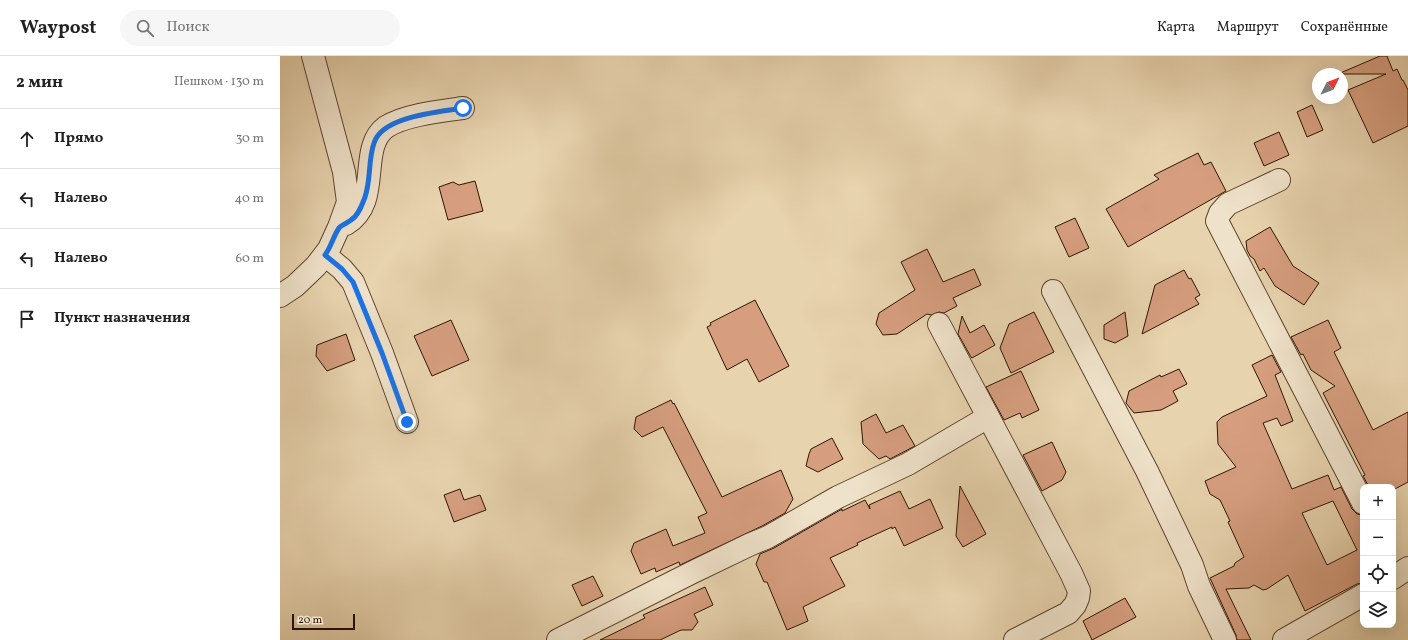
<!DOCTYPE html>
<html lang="ru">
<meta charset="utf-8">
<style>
body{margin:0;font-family:Vollkorn,serif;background:#f6f6f6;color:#222}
.controls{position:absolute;right:12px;bottom:12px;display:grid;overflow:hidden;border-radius:8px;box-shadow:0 4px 16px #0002}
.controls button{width:36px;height:36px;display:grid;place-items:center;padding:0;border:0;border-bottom:1px solid #e0e0e0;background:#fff;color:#222;font:20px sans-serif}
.compass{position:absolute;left:1032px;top:12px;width:36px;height:36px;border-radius:50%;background:#fff;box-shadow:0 4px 16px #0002;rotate:48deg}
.scale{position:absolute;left:12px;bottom:10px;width:63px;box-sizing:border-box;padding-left:4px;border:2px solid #2f1600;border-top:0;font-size:11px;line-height:14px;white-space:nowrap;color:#2f1600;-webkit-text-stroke:3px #efe2ca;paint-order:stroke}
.stop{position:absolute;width:12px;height:12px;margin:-9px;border:3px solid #1a73e8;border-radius:50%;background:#fff}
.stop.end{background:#1a73e8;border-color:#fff;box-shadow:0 1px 4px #0008}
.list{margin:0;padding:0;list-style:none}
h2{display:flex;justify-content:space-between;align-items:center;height:52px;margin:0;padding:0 16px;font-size:17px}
h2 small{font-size:13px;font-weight:400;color:#767676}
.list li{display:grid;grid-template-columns:26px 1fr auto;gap:12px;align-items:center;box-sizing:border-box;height:60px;padding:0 16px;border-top:1px solid #e0e0e0}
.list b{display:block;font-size:15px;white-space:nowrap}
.list em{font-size:13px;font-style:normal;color:#767676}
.icon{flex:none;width:22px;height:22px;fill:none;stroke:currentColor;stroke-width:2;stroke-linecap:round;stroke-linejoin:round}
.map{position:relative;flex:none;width:1128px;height:584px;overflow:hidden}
header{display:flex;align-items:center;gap:24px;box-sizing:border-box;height:56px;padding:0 20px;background:#fff;border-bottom:1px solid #e0e0e0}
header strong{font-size:19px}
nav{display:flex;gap:22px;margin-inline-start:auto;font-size:14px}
.search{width:280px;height:36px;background:#f6f6f6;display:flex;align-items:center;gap:10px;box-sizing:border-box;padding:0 14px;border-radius:22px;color:#767676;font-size:15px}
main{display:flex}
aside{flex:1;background:#fff}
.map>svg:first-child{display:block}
</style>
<header>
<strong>Waypost</strong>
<div class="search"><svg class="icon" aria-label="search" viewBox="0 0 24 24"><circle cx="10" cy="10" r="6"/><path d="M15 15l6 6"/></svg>Поиск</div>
<nav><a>Карта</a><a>Маршрут</a><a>Сохранённые</a></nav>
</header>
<main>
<aside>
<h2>2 мин<small>Пешком · 130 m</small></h2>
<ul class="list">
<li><svg class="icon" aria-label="ahead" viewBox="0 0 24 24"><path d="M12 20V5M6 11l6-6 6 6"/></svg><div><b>Прямо</b></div><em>30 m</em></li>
<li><svg class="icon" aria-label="left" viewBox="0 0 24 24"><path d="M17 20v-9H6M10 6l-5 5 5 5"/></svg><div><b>Налево</b></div><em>40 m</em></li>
<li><svg class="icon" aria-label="left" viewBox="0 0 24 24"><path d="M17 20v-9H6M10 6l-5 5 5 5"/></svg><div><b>Налево</b></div><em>60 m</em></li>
<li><svg class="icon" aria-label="arrive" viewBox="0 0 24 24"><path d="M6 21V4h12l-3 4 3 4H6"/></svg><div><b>Пункт назначения</b></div></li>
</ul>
</aside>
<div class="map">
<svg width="1128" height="584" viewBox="0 0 1128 584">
<rect width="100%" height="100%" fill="#e7d3ae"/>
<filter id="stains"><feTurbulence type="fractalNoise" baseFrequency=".005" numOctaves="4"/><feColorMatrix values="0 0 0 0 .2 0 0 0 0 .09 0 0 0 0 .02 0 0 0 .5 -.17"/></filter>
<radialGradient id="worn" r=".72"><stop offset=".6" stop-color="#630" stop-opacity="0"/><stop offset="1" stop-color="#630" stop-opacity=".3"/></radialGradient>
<path fill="#d69e7f" stroke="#2f1600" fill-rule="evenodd" d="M 1100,0 L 1107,0 L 1113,15 L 1117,13 L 1122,24 L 1123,24 L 1128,34 L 1128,70 L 1093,87 L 1068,34 L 1106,18 L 1058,18 Z
M 1032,49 L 1043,74 L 1027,81 L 1017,56 Z
M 999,76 L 1009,99 L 984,110 L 974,87 Z
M 918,97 L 924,109 L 931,106 L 946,135 L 848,191 L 826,153 L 879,123 L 874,119 Z
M 195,125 L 203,155 L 168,164 L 159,131 L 173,126 L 179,129 Z
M 795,162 L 809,192 L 789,201 L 775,171 Z
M 990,171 L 1013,210 L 1039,227 L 1024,249 L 995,230 L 984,212 L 980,215 L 974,203 L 970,200 L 967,194 L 966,185 Z
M 647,193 L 663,226 L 694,213 L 701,229 L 673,242 L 677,250 L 664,257 L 659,256 L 651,259 L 647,258 L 617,278 L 603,279 L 596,268 L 599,257 L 635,234 L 621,206 Z
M 904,214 L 909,223 L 911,222 L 920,239 L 915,242 L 919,248 L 862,278 L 875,229 Z
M 475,244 L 509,310 L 479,326 L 467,303 L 447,314 L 427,271 L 431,269 L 430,267 Z
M 754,256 L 774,296 L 731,317 L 720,292 L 729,268 Z
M 845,256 L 848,280 L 835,287 L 824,283 L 824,269 Z
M 682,260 L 690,277 L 704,269 L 715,289 L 692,302 L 691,301 L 678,278 Z
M 171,264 L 189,304 L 152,320 L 134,280 Z
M 1048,264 L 1061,292 L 1054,296 L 1093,374 L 1128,356 L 1128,426 L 1113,434 L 1113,431 L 1089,431 L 1083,420 L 1085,419 L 1043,337 L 1055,330 L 1031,314 L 1023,298 L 1021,299 L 1011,281 Z
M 66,278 L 75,304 L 47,315 L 36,300 L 37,289 Z
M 992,299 L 1001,316 L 995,319 L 1013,365 L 1001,370 L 997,362 L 983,367 L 1012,433 L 1048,419 L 1054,434 L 1061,431 L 1072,453 L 1077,458 L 1083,459 L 1083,527 L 1077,528 L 1025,555 L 1008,519 L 987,533 L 983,534 L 974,529 L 969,532 L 946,533 L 971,584 L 957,584 L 956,579 L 930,522 L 954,510 L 955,507 L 964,501 L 948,466 L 950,465 L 940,444 L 930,438 L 925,425 L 956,411 L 938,388 L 937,366 L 942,361 L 987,340 L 972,309 ZM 1053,445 L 1077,494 L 1047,509 L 1022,457 Z
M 899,313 L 907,328 L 893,335 L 898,345 L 881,354 L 854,357 L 846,347 L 849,335 L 880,319 L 881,321 Z
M 741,315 L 759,354 L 742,362 L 740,357 L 724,364 L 706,331 Z
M 391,344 L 393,348 L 394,347 L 442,441 L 501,414 L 513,443 L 505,457 L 482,470 L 400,509 L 399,506 L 376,516 L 375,512 L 361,518 L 351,495 L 354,487 L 386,473 L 393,490 L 425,477 L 418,461 L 427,457 L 383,371 L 362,381 L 354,373 L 356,361 Z
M 596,358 L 606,377 L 623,369 L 635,390 L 610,403 L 606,400 L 599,403 L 583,388 L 581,366 Z
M 552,382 L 563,403 L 538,416 L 526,410 L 529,398 L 531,393 Z
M 772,386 L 786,416 L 782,424 L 762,435 L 743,399 Z
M 680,430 L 706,478 L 683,491 L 676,480 Z
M 180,433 L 184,444 L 200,439 L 206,454 L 174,466 L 164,439 Z
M 620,435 L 629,453 L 650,443 L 663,472 L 624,490 L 615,471 L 612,473 L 612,471 L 577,487 L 578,489 L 550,502 L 565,530 L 523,551 L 528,565 L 507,574 L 487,526 L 484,526 L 476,508 L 480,498 L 494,492 L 562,453 L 562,455 L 585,444 L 590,453 L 589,449 Z
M 313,520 L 323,540 L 302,550 L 292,529 Z
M 425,531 L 433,549 L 414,558 L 418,566 L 412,574 L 401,574 L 380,584 L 320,584 L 365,562 L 363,559 Z
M 845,542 L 856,561 L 812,584 L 803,565 Z"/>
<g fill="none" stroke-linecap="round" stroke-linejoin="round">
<defs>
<path id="minor" d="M 999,124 L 948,148 L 940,157 L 937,165 L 1083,447
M 66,168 C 103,146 77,92 106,71 C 124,59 161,55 183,52
M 45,199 L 62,213 L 73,226 L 102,297 L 127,366
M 773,235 L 867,415 L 912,509 L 919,530 L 945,584
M 0,240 L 15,230 L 36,210 L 49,193 L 59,171 L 68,146 L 64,116 L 33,0
M 659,268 L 791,517 L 799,535 L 798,542 L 795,549 L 788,557 L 735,584
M 1113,522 L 1128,512
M 278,584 L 411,517 L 469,489 L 488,481 L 558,441 L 628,408 L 708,361
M 1004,584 L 1083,539"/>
</defs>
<use href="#minor" stroke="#5d452c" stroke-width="24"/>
<use href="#minor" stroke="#efe2ca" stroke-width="22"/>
</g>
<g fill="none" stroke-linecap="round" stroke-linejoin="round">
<path stroke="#1a73e8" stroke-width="5" d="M 127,366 L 102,297 L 73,226 L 62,213 L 45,199 C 51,191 53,181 59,172 C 61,169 68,167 71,164 C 78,160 82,149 85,141 C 91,124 88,104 94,87 C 102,60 159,56 183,52"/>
</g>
<rect width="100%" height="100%" filter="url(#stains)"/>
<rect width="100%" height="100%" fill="url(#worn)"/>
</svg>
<div class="controls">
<button>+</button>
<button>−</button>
<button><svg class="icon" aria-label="locate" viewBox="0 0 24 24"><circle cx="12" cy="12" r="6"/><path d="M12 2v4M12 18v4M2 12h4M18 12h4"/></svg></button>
<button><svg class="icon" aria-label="layers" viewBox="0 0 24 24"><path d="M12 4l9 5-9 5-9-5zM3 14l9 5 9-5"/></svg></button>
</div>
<svg class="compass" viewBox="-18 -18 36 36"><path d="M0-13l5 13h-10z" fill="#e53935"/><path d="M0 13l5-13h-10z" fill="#767676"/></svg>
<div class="scale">20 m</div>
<div class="stop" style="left:183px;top:52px"></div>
<div class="stop end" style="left:127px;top:366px"></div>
</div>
</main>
